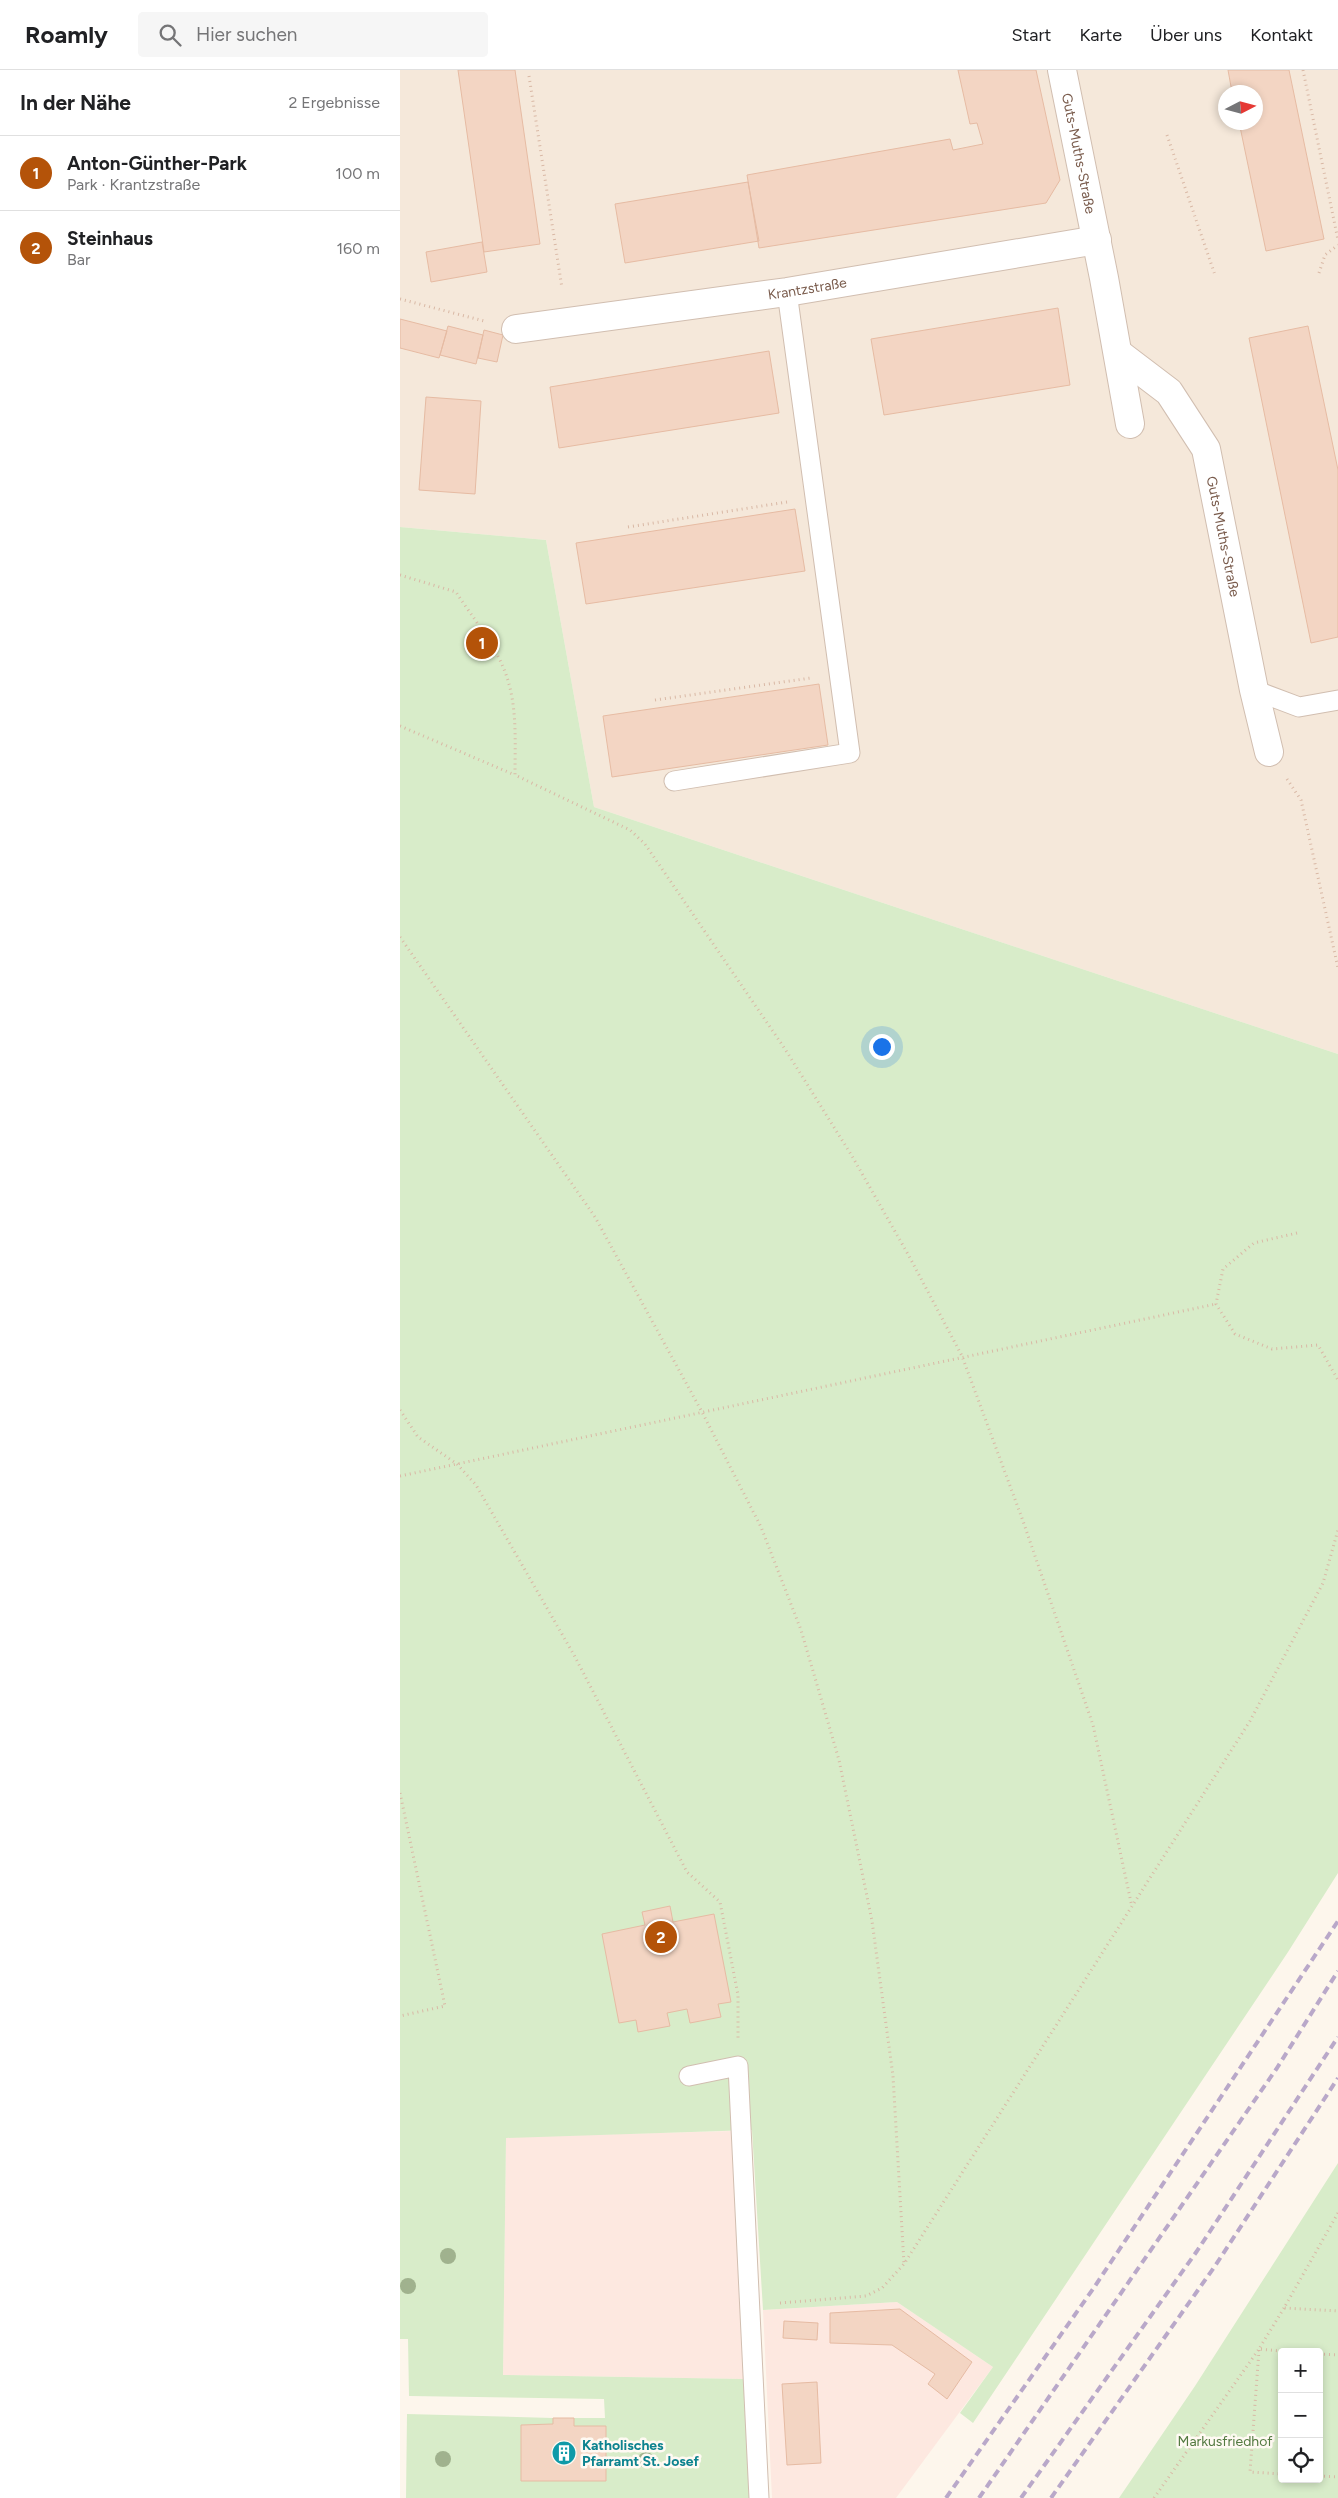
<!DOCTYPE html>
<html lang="de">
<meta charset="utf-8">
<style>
body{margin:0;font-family:Figtree,sans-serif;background:#f6f6f6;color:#202124}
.controls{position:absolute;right:15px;bottom:15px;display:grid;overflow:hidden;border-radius:5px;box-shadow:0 2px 8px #0003}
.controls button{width:45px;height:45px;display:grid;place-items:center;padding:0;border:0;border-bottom:1px solid #e0e0e0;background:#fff;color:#202124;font:25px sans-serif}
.compass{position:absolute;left:818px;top:15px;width:45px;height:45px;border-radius:50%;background:#fff;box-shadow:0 2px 8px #0003;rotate:84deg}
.you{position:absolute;left:481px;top:976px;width:18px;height:18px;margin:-12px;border:4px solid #fff;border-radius:50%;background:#1a73e8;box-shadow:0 0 0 8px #1a73e833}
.badge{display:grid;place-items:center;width:32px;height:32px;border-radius:50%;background:#b45309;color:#fff;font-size:16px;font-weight:700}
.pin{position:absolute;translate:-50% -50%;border:2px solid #fff;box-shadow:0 1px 5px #0006}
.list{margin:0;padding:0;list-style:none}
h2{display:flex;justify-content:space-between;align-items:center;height:65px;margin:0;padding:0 20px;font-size:21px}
h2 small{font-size:16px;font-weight:400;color:#757577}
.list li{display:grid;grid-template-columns:32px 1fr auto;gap:15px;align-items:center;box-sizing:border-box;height:75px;padding:0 20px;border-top:1px solid #e0e0e0}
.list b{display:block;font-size:19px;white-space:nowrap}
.list p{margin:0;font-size:16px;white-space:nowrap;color:#757577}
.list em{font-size:16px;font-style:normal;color:#757577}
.icon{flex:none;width:28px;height:28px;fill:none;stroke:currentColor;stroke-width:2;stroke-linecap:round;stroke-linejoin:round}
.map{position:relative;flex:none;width:938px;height:2428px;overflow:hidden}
header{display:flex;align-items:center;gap:30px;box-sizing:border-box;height:70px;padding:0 25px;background:#fff;border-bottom:1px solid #e0e0e0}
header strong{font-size:24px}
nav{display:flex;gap:28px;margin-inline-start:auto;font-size:18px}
.search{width:350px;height:45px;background:#f6f6f6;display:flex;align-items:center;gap:12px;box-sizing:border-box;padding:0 18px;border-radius:5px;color:#757577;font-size:19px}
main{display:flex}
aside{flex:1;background:#fff}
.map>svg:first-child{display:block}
</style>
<header>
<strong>Roamly</strong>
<div class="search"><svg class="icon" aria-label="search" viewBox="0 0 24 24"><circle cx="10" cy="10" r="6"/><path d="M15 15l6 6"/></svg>Hier suchen</div>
<nav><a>Start</a><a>Karte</a><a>Über uns</a><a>Kontakt</a></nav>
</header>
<main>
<aside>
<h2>In der Nähe<small>2 Ergebnisse</small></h2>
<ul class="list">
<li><span class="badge">1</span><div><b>Anton-Günther-Park</b><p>Park · Krantzstraße</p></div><em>100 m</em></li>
<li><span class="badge">2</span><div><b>Steinhaus</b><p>Bar</p></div><em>160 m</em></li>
</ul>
</aside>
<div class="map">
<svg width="938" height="2428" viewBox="0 0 938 2428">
<rect width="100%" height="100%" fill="#fdf6ec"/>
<path fill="#f5e8da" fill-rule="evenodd" d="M 0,0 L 938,0 L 938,984 L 194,737 L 146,470 L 0,457 ZM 826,22 L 856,22 L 856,52 L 826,52 Z"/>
<path fill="#fde8e0" d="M 332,2061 L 344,2309 L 103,2305 L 106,2067 Z
M 497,2232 L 593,2297 L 496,2428 L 372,2428 L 363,2240 Z"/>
<path fill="#d8ecc9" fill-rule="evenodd" d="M 0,457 L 146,470 L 194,737 L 938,984 L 938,1803 L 888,1882 L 573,2353 L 560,2343 L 593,2297 L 497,2232 L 363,2240 L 352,2060 L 106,2068 L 103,2305 L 344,2309 L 349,2428 L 6,2428 L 7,2344 L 153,2348 L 153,2354 L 121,2355 L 121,2411 L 206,2411 L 206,2356 L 174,2356 L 174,2348 L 205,2348 L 204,2329 L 9,2326 L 8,2269 L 0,2269 Z
M 938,2093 L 938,2428 L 719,2428 L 795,2316 ZM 882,2282 L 919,2282 L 919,2409 L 882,2409 Z"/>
<path fill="#f3d5c3" stroke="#e6bba3" d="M 58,0 L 115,0 L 140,174 L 84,182 Z
M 558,0 L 636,0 L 660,110 L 646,133 L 359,178 L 347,105 L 550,69 L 553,80 L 583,74 L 577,53 L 570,54 Z
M 828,0 L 889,0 L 924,169 L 866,181 L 839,52 L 856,52 L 856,22 L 832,22 Z
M 348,112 L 359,171 L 225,193 L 215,134 Z
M 82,172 L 87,202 L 31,212 L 26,182 Z
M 658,238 L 670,315 L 484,345 L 471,269 Z
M 0,249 L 47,261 L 39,288 L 0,278 Z
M 48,256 L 83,265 L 76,294 L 40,285 Z
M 908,256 L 938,400 L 938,567 L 911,573 L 849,268 Z
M 84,260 L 103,265 L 97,292 L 78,288 Z
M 369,281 L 379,343 L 159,378 L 150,317 Z
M 26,327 L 81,331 L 75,424 L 19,420 Z
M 395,439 L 405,501 L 186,534 L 176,473 Z
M 419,614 L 428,675 L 212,707 L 203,646 Z
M 270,1836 L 273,1852 L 314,1844 L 331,1932 L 318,1934 L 321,1947 L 290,1953 L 287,1939 L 267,1943 L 270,1956 L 238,1962 L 236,1950 L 219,1953 L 202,1864 L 245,1855 L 242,1842 Z
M 500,2239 L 572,2292 L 547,2329 L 528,2314 L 535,2304 L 492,2275 L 430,2273 L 430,2243 Z
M 384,2251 L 418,2253 L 417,2270 L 383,2268 Z
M 417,2312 L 421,2393 L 387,2395 L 382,2314 Z
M 153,2348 L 174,2348 L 174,2356 L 206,2356 L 206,2411 L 121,2411 L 121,2355 L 153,2354 Z"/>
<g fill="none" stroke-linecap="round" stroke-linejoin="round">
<defs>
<path id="service" d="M 854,620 L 899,637 L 938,630
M 274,711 L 450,683 L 387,222
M 289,2006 L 338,1996 L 359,2428"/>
<g id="minor">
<path id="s1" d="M 662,0 L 704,208 L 730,354"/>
<path id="s2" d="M 116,259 L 387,222 L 697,170"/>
<path id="s3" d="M 719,284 L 769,322 L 806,379 L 854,620 L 869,682"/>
</g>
</defs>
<use href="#service" stroke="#d1beb0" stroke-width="21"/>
<use href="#minor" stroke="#d1beb0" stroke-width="30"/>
<path stroke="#d9b8a5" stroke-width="3" stroke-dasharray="1 4" stroke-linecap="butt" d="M 903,0 L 938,170
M 129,6 L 162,218
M 767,65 L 815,205
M 919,203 L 925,185 L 938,175
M 0,229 L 84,251
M 228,457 L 387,432
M 0,505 L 56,522 C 74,550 100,580 109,614 C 117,643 115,676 115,705 L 230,760 L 245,774 L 385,979 L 452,1086 L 509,1186 L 562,1286 L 623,1451 L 693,1655 L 732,1837
M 255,630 L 411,608
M 0,656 L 115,705
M 887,709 L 901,730 L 938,898
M 0,867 L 195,1147 L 302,1342 L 361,1457 L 401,1560 L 439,1690 L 472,1851 L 493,2006 L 504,2194
M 897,1163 L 854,1173 L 823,1199 L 816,1234 L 835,1264 L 872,1279 L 918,1275 L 938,1310
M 0,1340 L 18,1367 L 57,1394 L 76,1415 L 174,1585 L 287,1802 L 320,1832 L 338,1925 L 338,1968
M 0,1406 L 816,1234
M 0,1723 L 45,1936 L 0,1946
M 938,2143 L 884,2238 L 938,2241
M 380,2233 L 466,2226 L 482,2218 L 504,2194 L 850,1651 L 923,1513 L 938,1460
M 884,2238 L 859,2279 L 891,2282
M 859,2280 L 850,2402 L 882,2404
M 919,2284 L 938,2285
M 919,2406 L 938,2407
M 754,2428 L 859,2279"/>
<use href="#service" stroke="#fff" stroke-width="19"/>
<use href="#minor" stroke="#fff" stroke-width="28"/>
<path stroke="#b9a8c9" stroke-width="4" stroke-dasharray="8 5" stroke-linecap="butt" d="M 546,2428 L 693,2219 L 938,1851
M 579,2428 L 877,1998 L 938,1901
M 621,2428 L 797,2181 L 938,1967
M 651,2428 L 815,2196 L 938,2008"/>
</g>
<g fill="#a0b28e">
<circle cx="48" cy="2186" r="8"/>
<circle cx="8" cy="2216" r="8"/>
<circle cx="43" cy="2389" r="8"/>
<circle cx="246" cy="2390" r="8"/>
</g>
<defs>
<symbol id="building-disc" viewBox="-11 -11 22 22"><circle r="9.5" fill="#0f9aa8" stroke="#fffaf3"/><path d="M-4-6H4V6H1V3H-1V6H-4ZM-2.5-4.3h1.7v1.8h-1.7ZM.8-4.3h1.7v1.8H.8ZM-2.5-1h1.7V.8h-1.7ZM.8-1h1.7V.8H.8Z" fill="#fff"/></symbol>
</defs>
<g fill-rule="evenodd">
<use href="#building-disc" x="150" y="2369" width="28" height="28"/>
</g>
<g text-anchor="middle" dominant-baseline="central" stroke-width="5" stroke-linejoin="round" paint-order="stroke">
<g font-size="14" fill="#7a5c4d" stroke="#fffaf3">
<text stroke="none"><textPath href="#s1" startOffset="85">Guts-Muths-Straße</textPath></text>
<text stroke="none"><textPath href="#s2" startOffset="294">Krantzstraße</textPath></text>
<text stroke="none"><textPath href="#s3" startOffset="220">Guts-Muths-Straße</textPath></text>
</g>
<g font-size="14" fill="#537a41" stroke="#fffaf3">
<text x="825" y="2371">Markusfriedhof</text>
</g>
<g font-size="14" font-weight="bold" fill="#0d838f" stroke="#fffaf3" text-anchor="start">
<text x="182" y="2375">Katholisches<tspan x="182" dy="16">Pfarramt St. Josef</tspan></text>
</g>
</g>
</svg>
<div class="controls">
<button>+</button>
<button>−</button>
<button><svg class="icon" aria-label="locate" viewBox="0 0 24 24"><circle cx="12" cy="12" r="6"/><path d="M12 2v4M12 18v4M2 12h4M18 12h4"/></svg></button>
</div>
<svg class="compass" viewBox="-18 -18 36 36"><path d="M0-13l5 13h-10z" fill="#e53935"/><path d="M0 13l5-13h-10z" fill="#757577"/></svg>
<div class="you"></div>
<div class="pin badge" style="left:82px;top:573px">1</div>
<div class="pin badge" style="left:261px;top:1867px">2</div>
</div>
</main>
